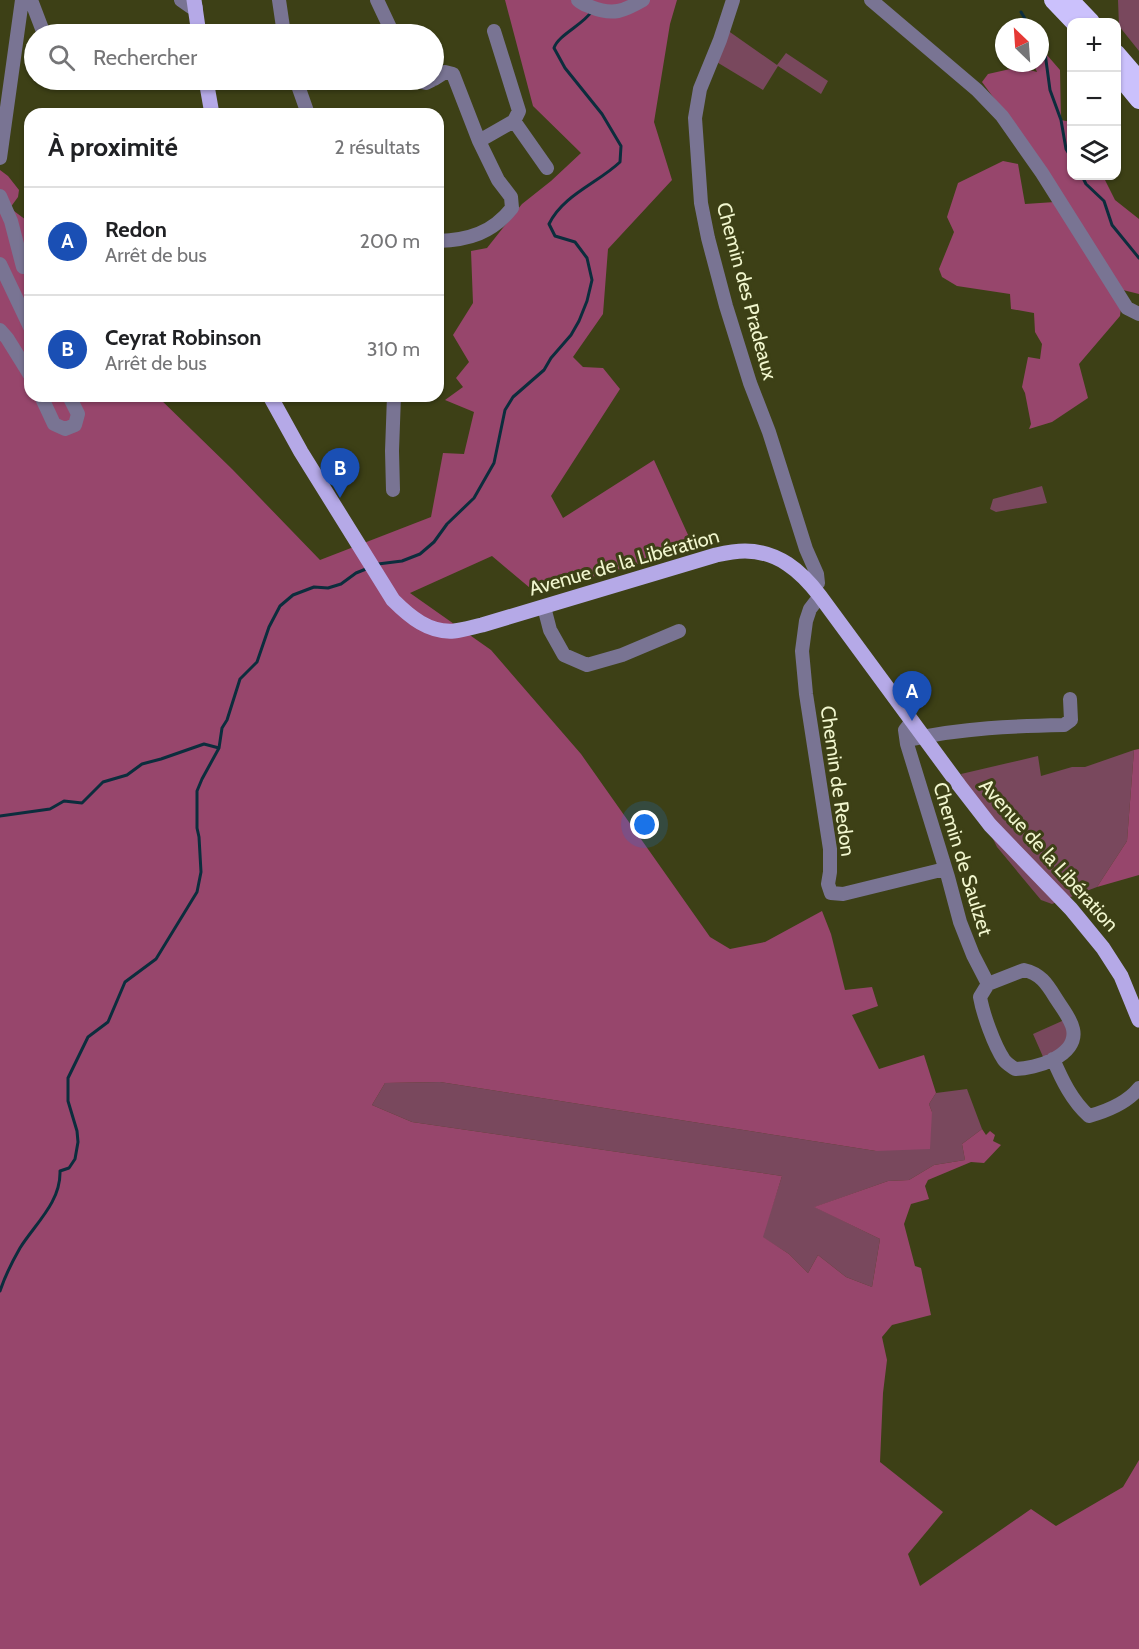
<!DOCTYPE html>
<html lang="fr">
<meta charset="utf-8">
<style>
body{margin:0;font-family:Cabin,sans-serif;background:#f6f6f6;color:#202124}
.controls{position:absolute;right:18px;top:18px;display:grid;overflow:hidden;border-radius:12px;box-shadow:0 2px 4px #0004}
.controls button{width:54px;height:54px;display:grid;place-items:center;padding:0;border:0;border-bottom:2px solid #e0e0e0;background:#fff;color:#202124;font:30px sans-serif}
.compass{position:absolute;left:995px;top:18px;width:54px;height:54px;border-radius:50%;background:#fff;box-shadow:0 2px 4px #0004;rotate:335deg}
.you{position:absolute;left:645px;top:825px;width:21px;height:21px;margin:-15px;border:4px solid #fff;border-radius:50%;background:#1a73e8;box-shadow:0 0 0 9px #1a73e833}
.badge{display:grid;place-items:center;width:39px;height:39px;border-radius:50%;background:#ea580c;color:#fff;font-size:20px;font-weight:700}
.pin{position:absolute;translate:-50% -50px;filter:drop-shadow(0 2px 3px #0008)}
.pin::after{content:'';position:absolute;top:32px;width:21px;height:18px;background:inherit;clip-path:polygon(0 0,100% 0,50% 100%)}
.list{margin:0;padding:0;list-style:none}
h2{display:flex;justify-content:space-between;align-items:center;height:78px;margin:0;padding:0 24px;font-size:26px}
h2 small{font-size:20px;font-weight:400;color:#757577}
.list li{display:grid;grid-template-columns:39px 1fr auto;gap:18px;align-items:center;box-sizing:border-box;height:108px;padding:0 24px;border-top:2px solid #e0e0e0}
.list b{display:block;font-size:22px;white-space:nowrap}
.list p{margin:0;font-size:20px;white-space:nowrap;color:#757577}
.list em{font-size:20px;font-style:normal;color:#757577}
.icon{flex:none;width:33px;height:33px;fill:none;stroke:currentColor;stroke-width:2;stroke-linecap:round;stroke-linejoin:round}
.map{position:relative;flex:none;width:1139px;height:1649px;overflow:hidden}
.search{position:absolute;background:#fff;box-shadow:0 2px 4px #0004;left:24px;top:24px;width:420px;height:66px;display:flex;align-items:center;gap:15px;box-sizing:border-box;padding:0 21px;border-radius:33px;color:#757577;font-size:22px}
.panel{position:absolute;background:#fff;box-shadow:0 2px 4px #0004;left:24px;top:108px;width:420px;height:294px;border-radius:18px}
.map>svg:first-child{display:block}
</style>
<div class="map">
<svg width="1139" height="1649" viewBox="0 0 1139 1649">
<rect width="100%" height="100%" fill="#3d4016"/>
<path fill="#79485d" d="M 1118,0 L 1139,0 L 1139,51 L 1119,26 Z
M 727,30 L 777,65 L 786,53 L 828,81 L 821,94 L 778,66 L 763,90 L 715,61 Z
M 1042,486 L 1047,503 L 996,512 L 990,509 L 993,499 Z
M 1134,750 L 1127,841 L 1097,887 L 1052,904 L 1041,900 L 997,847 L 961,774 L 1038,756 L 1041,776 L 1072,767 L 1085,767 Z
M 1071,1017 L 1077,1025 L 1077,1046 L 1044,1059 L 1033,1034 Z
M 440,1082 L 876,1151 L 932,1112 L 929,1104 L 936,1093 L 967,1089 L 982,1129 L 962,1144 L 965,1160 L 934,1165 L 909,1180 L 888,1181 L 815,1207 L 880,1239 L 872,1287 L 846,1277 L 818,1255 L 808,1273 L 789,1254 L 762,1237 L 782,1176 L 412,1122 L 372,1105 L 385,1083 Z"/>
<path fill="#97466c" d="M 505,0 L 677,0 L 670,24 L 654,122 L 672,180 L 608,249 L 603,314 L 573,357 L 583,367 L 603,368 L 620,389 L 551,496 L 563,518 L 654,460 L 694,548 L 536,593 L 492,556 L 410,593 L 491,650 L 581,754 L 710,937 L 730,949 L 765,942 L 822,911 L 831,934 L 845,990 L 872,987 L 878,1006 L 852,1015 L 879,1069 L 924,1055 L 936,1093 L 929,1104 L 932,1112 L 930,1149 L 876,1151 L 440,1082 L 385,1083 L 372,1105 L 412,1122 L 782,1176 L 763,1237 L 789,1254 L 808,1273 L 818,1255 L 846,1277 L 872,1287 L 880,1239 L 814,1207 L 888,1181 L 909,1180 L 934,1165 L 965,1160 L 962,1144 L 982,1129 L 986,1135 L 990,1131 L 995,1135 L 993,1141 L 1001,1145 L 984,1163 L 971,1162 L 928,1180 L 925,1186 L 929,1199 L 911,1204 L 904,1224 L 915,1266 L 921,1268 L 931,1315 L 892,1325 L 882,1337 L 887,1360 L 883,1393 L 880,1462 L 943,1512 L 908,1554 L 920,1586 L 1031,1509 L 1056,1526 L 1123,1487 L 1139,1460 L 1139,1649 L 0,1649 L 0,170 L 8,176 L 19,190 L 18,197 L 10,208 L 30,223 L 30,396 L 157,396 L 232,469 L 320,560 L 431,517 L 443,453 L 464,454 L 474,412 L 445,400 L 463,387 L 456,378 L 469,362 L 453,335 L 473,303 L 471,251 L 487,248 L 522,204 L 551,181 L 581,153 L 533,106 Z
M 1040,47 L 1060,70 L 1061,120 L 1071,122 L 1072,176 L 1103,176 L 1115,200 L 1139,219 L 1139,294 L 1123,290 L 1120,316 L 1079,364 L 1088,398 L 1052,422 L 1029,429 L 1031,424 L 1025,393 L 1022,387 L 1028,357 L 1040,359 L 1042,344 L 1035,332 L 1034,313 L 1011,309 L 1010,294 L 957,286 L 942,277 L 939,269 L 954,232 L 947,217 L 958,183 L 1003,161 L 1018,164 L 1025,204 L 1055,202 L 1026,142 L 982,82 L 988,74 L 1019,67 L 1037,72 L 1033,63 L 1040,63 Z
M 1139,749 L 1139,875 L 1097,887 L 1127,841 L 1134,750 Z"/>
<g fill="none" stroke-linecap="round" stroke-linejoin="round">
<path stroke="#0c2d3d" stroke-width="3" d="M 1021,12 L 1030,27
M 1040,45 L 1045,53 L 1050,90 L 1061,120 L 1066,149 L 1072,159
M 1082,176 L 1086,184 L 1104,201 L 1112,225 L 1139,258
M 378,564 L 402,561 L 420,554 L 434,542 L 447,524 L 474,498 L 494,463 L 505,410 L 513,397 L 544,370 L 551,358 L 571,335 L 579,321 L 587,301 L 592,280 L 587,258 L 575,242 L 555,236 L 549,224 C 563,195 598,183 620,162 L 621,146 L 602,114 L 565,68 L 554,48 C 558,35 583,25 592,11
M 0,816 L 50,809 L 64,801 L 82,803 L 103,782 L 127,775 L 142,764 L 161,759 L 204,744 L 219,748
M 0,1291 C 5,1276 12,1262 20,1248 C 35,1224 61,1202 60,1171 L 69,1168 L 75,1159 L 78,1142 L 77,1131 L 68,1101 L 68,1078 L 88,1037 L 108,1022 L 125,982 L 156,959 L 197,892 L 201,872 L 199,837 L 197,828 L 197,791 L 202,779 L 219,748 L 222,728 L 227,720 L 240,679 L 257,662 L 269,627 L 280,606 L 293,595 L 314,587 L 328,588 L 341,584 L 356,573 L 366,569"/>
<path stroke="#797493" stroke-width="14" d="M 31,0 L 44,34
M 181,0 L 191,7 L 196,8
M 279,0 L 284,34
M 377,0 L 393,34
M 578,0 C 582,4 586,5 591,7 C 613,16 624,11 643,0
M 733,0 L 720,40 L 700,89 L 695,118 L 701,203 L 708,238 L 726,306 L 750,383 L 769,432 L 806,549 L 817,574 L 818,583 L 813,587
M 871,0 L 977,90 L 1002,116 L 1042,173 L 1127,308 L 1139,314
M 434,79 L 445,72 L 453,74 L 479,141 L 498,180 L 511,197 L 512,208 C 492,233 469,240 438,241
M 296,80 L 308,114
M 415,80 L 416,81 L 426,83 L 432,80
M 514,121 L 547,168
M 479,141 L 514,121 L 519,111 L 494,31
M 0,158 L 22,0
M 0,196 L 11,221 L 23,267
M 0,264 L 30,327
M 0,330 L 7,338 L 30,375
M 41,396 L 54,424 L 65,429 L 75,425 L 78,414 L 69,396
M 393,490 L 392,451 L 394,396
M 820,596 L 810,609 L 806,621 L 802,651 L 806,694 L 830,849 L 830,872 L 828,884 L 831,893 L 843,894 L 945,869
M 544,607 L 550,630 L 564,655 L 587,665 L 622,655 L 679,631
M 912,721 L 905,730 L 907,744 L 948,877 L 960,922 L 973,955 L 988,984
M 913,739 C 963,728 1013,726 1064,725 L 1071,720 L 1070,699
M 1024,970 C 1042,974 1048,986 1057,1000 C 1062,1008 1071,1019 1073,1029 C 1079,1056 1035,1069 1015,1069 C 1011,1066 1007,1064 1004,1060 C 994,1045 983,1014 980,997 L 988,984 Z
M 1053,1059 C 1062,1080 1072,1101 1089,1116 C 1107,1111 1127,1103 1139,1088"/>
<path stroke="#b5a9e7" stroke-width="15" d="M 194,0 L 199,34
M 206,80 L 212,114
M 270,396 L 301,452 L 393,600 C 410,617 429,633 454,631 C 463,630 473,627 482,625 L 716,555 C 725,553 735,551 745,551 C 778,551 801,571 820,596 L 959,785 L 990,825 L 1071,909 L 1103,948 L 1121,976 L 1139,1020"/>
<path stroke="#cbc1fc" stroke-width="18" d="M 1053,0 L 1074,22
M 1070,0 L 1091,22
M 1116,53 L 1139,80
M 1116,72 L 1139,100"/>
</g>
<g text-anchor="middle" dominant-baseline="central" stroke-width="6" stroke-linejoin="round" paint-order="stroke">
<g font-size="20" fill="#f1f6ce" stroke="#3d4016">
<text transform="translate(747 291) rotate(75)">Chemin des Pradeaux</text>
<text transform="translate(624 562) rotate(-16)">Avenue de la Libération</text>
<text transform="translate(838 781) rotate(82)">Chemin de Redon</text>
<text transform="translate(1049 855) rotate(48)">Avenue de la Libération</text>
<text transform="translate(963 859) rotate(73)">Chemin de Saulzet</text>
</g>
</g>
</svg>
<div class="controls">
<button>+</button>
<button>−</button>
<button><svg class="icon" aria-label="layers" viewBox="0 0 24 24"><path d="M12 4l9 5-9 5-9-5zM3 14l9 5 9-5"/></svg></button>
</div>
<svg class="compass" viewBox="-18 -18 36 36"><path d="M0-13l5 13h-10z" fill="#e53935"/><path d="M0 13l5-13h-10z" fill="#757577"/></svg>
<div class="you"></div>
<div class="pin badge" style="left:912px;top:721px;background:#1a4fb4">A</div>
<div class="pin badge" style="left:340px;top:498px;background:#1a4fb4">B</div>
<div class="search"><svg class="icon" aria-label="search" viewBox="0 0 24 24"><circle cx="10" cy="10" r="6"/><path d="M15 15l6 6"/></svg>Rechercher</div>
<section class="panel">
<h2>À proximité<small>2 résultats</small></h2>
<ul class="list">
<li><span class="badge" style="background:#1a4fb4">A</span><div><b>Redon</b><p>Arrêt de bus</p></div><em>200 m</em></li>
<li><span class="badge" style="background:#1a4fb4">B</span><div><b>Ceyrat Robinson</b><p>Arrêt de bus</p></div><em>310 m</em></li>
</ul>
</section>
</div>
